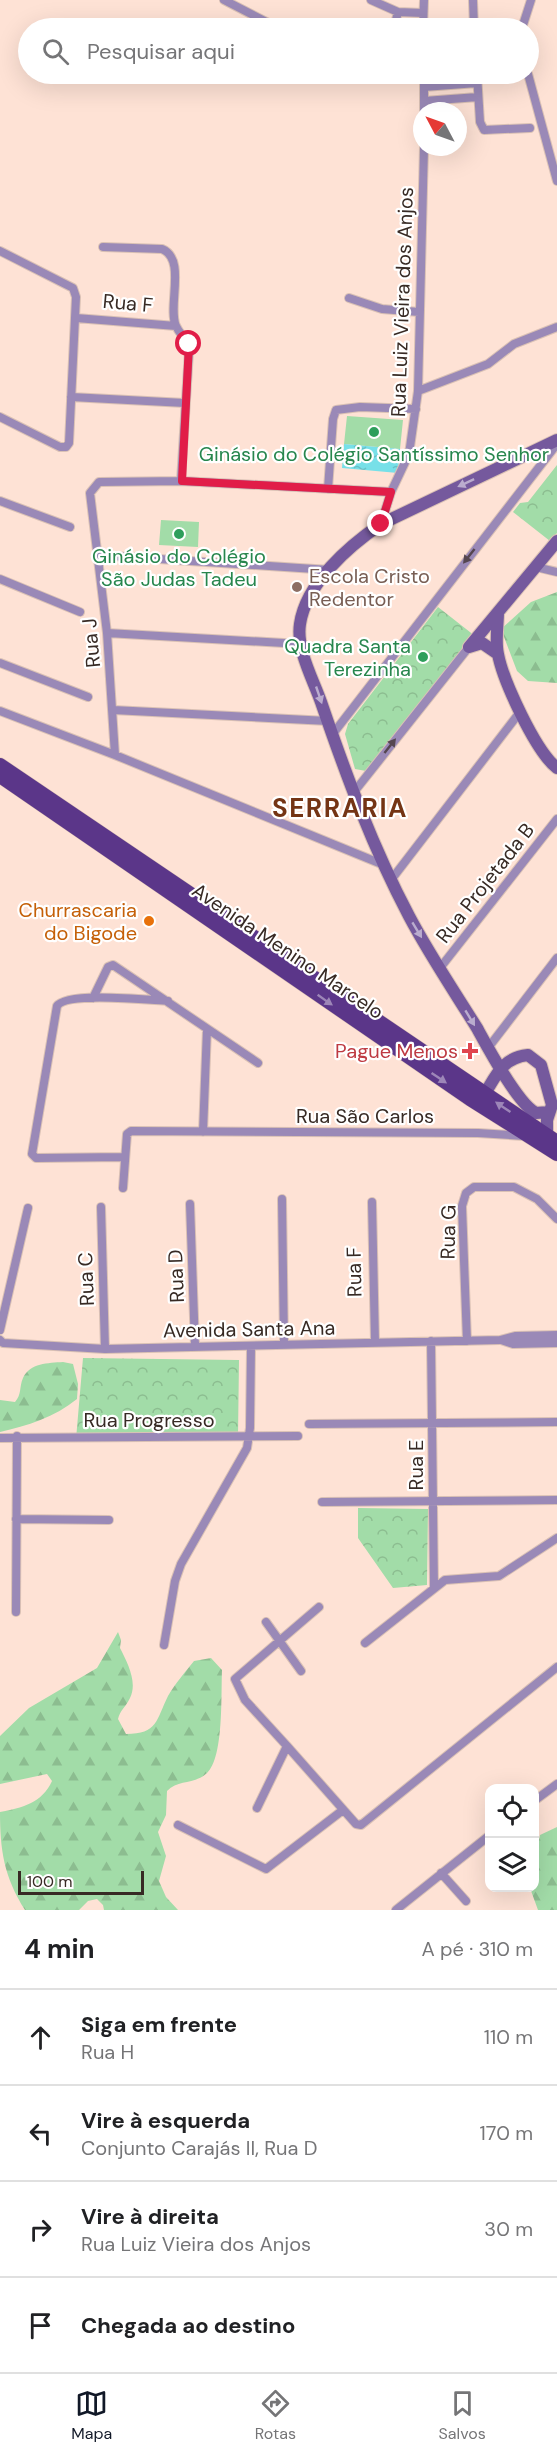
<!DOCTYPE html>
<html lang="pt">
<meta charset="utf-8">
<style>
body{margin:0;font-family:"DM Sans",sans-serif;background:#f2f2f2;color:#202124}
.controls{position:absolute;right:18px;bottom:18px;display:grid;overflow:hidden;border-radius:12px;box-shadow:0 6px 24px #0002}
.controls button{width:54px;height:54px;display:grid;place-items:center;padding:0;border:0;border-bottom:2px solid #e0e0e0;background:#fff;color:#202124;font:30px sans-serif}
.compass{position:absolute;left:413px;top:102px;width:54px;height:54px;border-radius:50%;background:#fff;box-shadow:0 6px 24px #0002;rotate:311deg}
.scale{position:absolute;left:18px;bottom:15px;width:126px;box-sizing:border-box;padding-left:6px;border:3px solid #372a24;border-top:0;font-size:16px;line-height:21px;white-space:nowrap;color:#372a24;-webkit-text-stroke:4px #fff;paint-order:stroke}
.stop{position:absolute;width:18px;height:18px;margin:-14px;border:4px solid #e11d48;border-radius:50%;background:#fff}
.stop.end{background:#e11d48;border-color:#fff;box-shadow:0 2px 6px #0008}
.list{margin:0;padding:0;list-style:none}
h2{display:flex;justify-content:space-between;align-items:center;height:78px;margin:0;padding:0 24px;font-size:26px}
h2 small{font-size:20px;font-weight:400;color:#757577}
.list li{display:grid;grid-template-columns:39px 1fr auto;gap:18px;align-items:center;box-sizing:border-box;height:96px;padding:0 24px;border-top:2px solid #e0e0e0}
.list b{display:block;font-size:22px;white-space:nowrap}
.list p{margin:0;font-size:20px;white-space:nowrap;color:#757577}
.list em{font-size:20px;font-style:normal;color:#757577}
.icon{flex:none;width:33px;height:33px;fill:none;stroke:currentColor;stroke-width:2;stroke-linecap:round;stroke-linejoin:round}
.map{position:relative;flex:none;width:557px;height:1910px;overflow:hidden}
.search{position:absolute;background:#fff;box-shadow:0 6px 24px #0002;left:18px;right:18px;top:18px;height:66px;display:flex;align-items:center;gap:15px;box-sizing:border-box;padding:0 21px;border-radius:33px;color:#757577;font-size:22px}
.sheet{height:462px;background:#fff}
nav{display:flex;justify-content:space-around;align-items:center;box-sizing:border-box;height:84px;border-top:2px solid #e0e0e0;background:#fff;font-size:16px;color:#757577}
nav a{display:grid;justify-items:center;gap:3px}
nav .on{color:#111827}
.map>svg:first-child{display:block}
</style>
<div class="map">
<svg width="557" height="1910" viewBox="0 0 557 1910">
<defs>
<pattern id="forest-firs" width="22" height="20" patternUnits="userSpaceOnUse" patternTransform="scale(1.5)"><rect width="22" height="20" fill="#a2dca8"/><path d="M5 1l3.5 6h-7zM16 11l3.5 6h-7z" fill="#8cbd90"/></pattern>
<pattern id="park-crowns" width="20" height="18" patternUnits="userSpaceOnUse" patternTransform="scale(1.5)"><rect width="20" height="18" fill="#a2dca8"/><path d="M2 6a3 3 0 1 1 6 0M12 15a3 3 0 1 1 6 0" fill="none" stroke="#8cbd90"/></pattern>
<pattern id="water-ripples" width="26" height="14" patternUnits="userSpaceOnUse" patternTransform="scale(1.5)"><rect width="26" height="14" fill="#77e0e8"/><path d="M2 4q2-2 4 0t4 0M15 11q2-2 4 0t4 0" fill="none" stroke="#68c0c7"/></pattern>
</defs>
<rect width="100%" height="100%" fill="#fee2d5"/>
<path fill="#a2dca8" d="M 347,416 L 403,420 L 400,449 L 344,444 Z
M 161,520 L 199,522 L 198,547 L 159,545 Z"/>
<path fill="url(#forest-firs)" d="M 557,592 L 557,683 L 528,681 L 517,671 L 501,629 L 531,602 Z
M 63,1362 L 73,1364 L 78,1384 L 77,1399 C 55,1417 27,1426 0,1432 L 0,1400 L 15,1402 C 22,1394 19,1387 23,1378 C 30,1363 48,1363 63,1362 Z
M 118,1632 L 121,1640 L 120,1648 C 127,1662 138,1682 130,1698 C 126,1707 120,1710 118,1719 L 126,1734 C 158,1734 156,1720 168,1696 C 175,1684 185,1672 194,1661 L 211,1658 L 222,1670 C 221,1694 224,1758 207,1773 C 194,1785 179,1779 167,1791 L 166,1815 L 158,1832 L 166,1856 L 159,1881 L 166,1897 L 178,1910 L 104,1910 L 103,1905 L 97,1899 L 88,1901 L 79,1910 L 25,1910 C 4,1877 0,1850 0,1812 C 22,1808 42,1803 52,1781 L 47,1774 L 0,1784 L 0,1736 L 29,1708 L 97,1668 Z
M 557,1827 L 557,1910 L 538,1910 L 530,1888 L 534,1888 L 535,1861 L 540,1835 Z"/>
<path fill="url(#park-crowns)" d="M 557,465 L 557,533 L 550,541 L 513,512 L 520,503 L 528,502 Z
M 438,607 L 475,636 L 366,771 L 355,769 L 345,734 L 348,724 Z
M 83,1358 L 239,1360 L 238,1436 L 76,1439 Z
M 358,1508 L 428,1509 L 427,1585 L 393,1588 L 358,1538 Z"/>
<path fill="url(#water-ripples)" d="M 344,444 L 400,449 L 398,473 L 342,468 Z"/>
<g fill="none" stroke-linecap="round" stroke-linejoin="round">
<defs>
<path id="street" d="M 224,0 L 278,28
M 371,0 L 398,12 L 423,13
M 473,0 L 474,28
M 394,28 L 398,12
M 423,28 L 424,0
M 522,28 L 531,0
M 424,74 L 424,111
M 477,74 L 480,122 L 484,130 L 530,128
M 528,74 L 557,181
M 424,87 L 477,83
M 424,101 L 478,97
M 103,247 L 162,249 C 187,259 167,307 176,326 C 181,337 188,338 189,351 L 181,481
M 0,251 L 73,288 L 76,297 L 69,443 L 66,447 L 60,447 L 0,417
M 349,298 L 382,309 L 419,312
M 76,318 L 176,326
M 418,391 L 488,364 L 514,344 L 557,327
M 71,397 L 185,403
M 328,489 L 333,419 L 336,410 L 360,407 L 416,409
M 0,501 L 70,527
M 381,524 L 391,492 L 409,454 L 418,391 L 424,147
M 97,555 L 330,570
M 536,567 L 557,572
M 0,579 L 80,612
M 107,633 L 301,644
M 0,663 L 88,697
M 113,710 L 328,721
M 0,711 L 115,755 L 384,865
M 332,735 L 557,444
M 115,755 L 107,633 L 90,493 L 99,482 L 181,481 L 391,492
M 354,792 L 469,647
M 391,880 L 520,712
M 440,968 L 557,819
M 93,998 L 108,967 L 113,965 L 258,1063
M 488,1048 L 557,958
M 203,1132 L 207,1029
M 123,1157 L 36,1158 L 32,1154 L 57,1006 C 67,991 148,1000 168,1001
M 123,1188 L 127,1134 L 131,1131 L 478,1133 L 524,1136
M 282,1199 L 284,1345
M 372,1202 L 375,1342
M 190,1204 L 195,1346
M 101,1207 L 105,1349
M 0,1330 L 28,1208
M 0,1340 L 3,1343 L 105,1349 L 500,1340 L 515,1336 L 557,1335
M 501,1340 L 513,1344 L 557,1343
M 431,1341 L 434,1588
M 467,1341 L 462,1206 L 466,1193 L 474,1187 L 514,1187 L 537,1199 L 557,1219
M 309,1424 L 557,1422
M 0,1438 L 298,1436
M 322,1502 L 557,1500
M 16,1519 L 109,1520
M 16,1612 L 17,1436
M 266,1622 L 301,1671
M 365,1643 L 445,1580 L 499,1576 L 557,1538
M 164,1645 L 175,1581 L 181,1564 L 247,1448 L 250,1428 L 251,1347
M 287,1746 L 245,1700 L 235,1679 L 319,1607
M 534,1801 L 557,1784
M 257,1808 L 287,1746 L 356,1824 L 361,1825 L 557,1667
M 178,1825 L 266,1869 L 343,1810
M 441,1873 L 466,1901
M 396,1910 L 490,1835"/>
<path id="secondary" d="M 498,612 C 498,625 495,641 498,654 C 503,681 536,752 557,768
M 469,647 L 557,541
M 469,647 L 482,643 L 498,654
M 481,1100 C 495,1079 500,1058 528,1055 L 541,1065 L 552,1105
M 549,1112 L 536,1113 C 518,1104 488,1048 477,1028 C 454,991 429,954 409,916 C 373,848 346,775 321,702 C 313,679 296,649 300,624 C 306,583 349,546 381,524 L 557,440
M 547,1136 L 547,1120 L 552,1105"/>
<path id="primary" d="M 0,765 L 557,1142
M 0,776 L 470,1099 L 557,1154"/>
</defs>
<use href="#street" stroke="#dac1b5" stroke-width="10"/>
<use href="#secondary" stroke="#dac1b5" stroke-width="14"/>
<use href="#primary" stroke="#dac1b5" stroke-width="15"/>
<use href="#street" stroke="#9a89b7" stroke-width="8"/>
<use href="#secondary" stroke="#75599d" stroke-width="12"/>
<use href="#primary" stroke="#5b3689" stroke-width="14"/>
</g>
<defs><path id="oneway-solid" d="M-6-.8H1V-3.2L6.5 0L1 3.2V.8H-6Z" transform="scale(1.5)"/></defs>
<g fill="#baacce">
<use href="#oneway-solid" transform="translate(466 483) rotate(155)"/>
<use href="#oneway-solid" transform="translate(319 695) rotate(71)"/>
<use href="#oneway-solid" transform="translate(417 930) rotate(59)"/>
<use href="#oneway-solid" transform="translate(470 1018) rotate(59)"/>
</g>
<g fill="#554650">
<use href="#oneway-solid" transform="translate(469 556) rotate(128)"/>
<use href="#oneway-solid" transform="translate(390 746) rotate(-52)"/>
</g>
<g fill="#9d86b8">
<use href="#oneway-solid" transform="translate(325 1000) rotate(35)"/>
<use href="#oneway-solid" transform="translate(439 1078) rotate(34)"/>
<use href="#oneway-solid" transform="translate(503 1107) rotate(-146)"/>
</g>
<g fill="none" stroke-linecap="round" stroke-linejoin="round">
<path stroke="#e11d48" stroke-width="8" d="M 189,344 L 182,481 L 391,492 L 381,524"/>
</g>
<g fill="#2e9e5b" stroke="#fff" stroke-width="2">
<circle cx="374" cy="432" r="6"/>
<circle cx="179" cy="534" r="6"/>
<circle cx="423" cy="657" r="6"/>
</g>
<circle fill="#8d6e63" stroke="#fff" stroke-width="2" cx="297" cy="587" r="6"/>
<circle fill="#e8710a" stroke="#fff" stroke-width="2" cx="149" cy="921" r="6"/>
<path fill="#e0444e" stroke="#fff" stroke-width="2" d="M467 1042h6v6h6v6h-6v6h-6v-6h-6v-6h6z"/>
<g text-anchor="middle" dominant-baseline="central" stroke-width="4.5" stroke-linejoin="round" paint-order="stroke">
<g font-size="20" fill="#372a24" stroke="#fff">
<text transform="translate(402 302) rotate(-88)">Rua Luiz Vieira dos Anjos</text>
<text transform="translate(128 303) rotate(5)">Rua F</text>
<text transform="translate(91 643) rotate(-95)">Rua J</text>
<text transform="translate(485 883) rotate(-52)">Rua Projetada B</text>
<text transform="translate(288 951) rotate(34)">Avenida Menino Marcelo</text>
<text x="365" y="1116">Rua São Carlos</text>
<text transform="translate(448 1232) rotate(-89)">Rua G</text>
<text transform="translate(354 1272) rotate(-91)">Rua F</text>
<text transform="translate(176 1276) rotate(-92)">Rua D</text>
<text transform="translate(86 1279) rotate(-92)">Rua C</text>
<text transform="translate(249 1329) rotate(-1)">Avenida Santa Ana</text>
<text x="149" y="1420">Rua Progresso</text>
<text transform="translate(416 1465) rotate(-90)">Rua E</text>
</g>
<g font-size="20" fill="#27864d" stroke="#fff">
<text x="374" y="454">Ginásio do Colégio Santíssimo Senhor</text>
<text x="179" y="556">Ginásio do Colégio<tspan x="179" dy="23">São Judas Tadeu</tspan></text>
<text x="411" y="646" text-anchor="end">Quadra Santa<tspan x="411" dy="23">Terezinha</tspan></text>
</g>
<g font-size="20" fill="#785e54" stroke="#fff" text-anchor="start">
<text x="309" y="576">Escola Cristo<tspan x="309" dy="23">Redentor</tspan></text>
</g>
<g font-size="20" fill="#c56008" stroke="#fff" text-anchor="end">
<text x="137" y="910">Churrascaria<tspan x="137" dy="23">do Bigode</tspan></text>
</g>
<g font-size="20" fill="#be3a42" stroke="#fff" text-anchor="end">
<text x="458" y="1051">Pague Menos</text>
</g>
<g font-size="26" font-weight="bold" letter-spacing="1.5" fill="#743414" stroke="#fff">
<text x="340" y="808">SERRARIA</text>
</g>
</g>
</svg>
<div class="controls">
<button><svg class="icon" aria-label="locate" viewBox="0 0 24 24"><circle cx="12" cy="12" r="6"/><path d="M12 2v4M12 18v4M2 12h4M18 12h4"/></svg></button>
<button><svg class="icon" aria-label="layers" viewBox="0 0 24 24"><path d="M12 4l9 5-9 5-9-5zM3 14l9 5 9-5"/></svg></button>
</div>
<svg class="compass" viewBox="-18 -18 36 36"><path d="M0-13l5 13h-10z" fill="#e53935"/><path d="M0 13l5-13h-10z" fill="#757577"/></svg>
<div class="scale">100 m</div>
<div class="stop" style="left:189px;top:344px"></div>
<div class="stop end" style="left:381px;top:524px"></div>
<div class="search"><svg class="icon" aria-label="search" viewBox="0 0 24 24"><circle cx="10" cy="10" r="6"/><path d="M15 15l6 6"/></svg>Pesquisar aqui</div>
</div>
<section class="sheet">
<h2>4 min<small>A pé · 310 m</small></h2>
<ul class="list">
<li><svg class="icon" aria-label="ahead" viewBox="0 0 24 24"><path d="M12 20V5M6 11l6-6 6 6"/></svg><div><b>Siga em frente</b><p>Rua H</p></div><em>110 m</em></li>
<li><svg class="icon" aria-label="left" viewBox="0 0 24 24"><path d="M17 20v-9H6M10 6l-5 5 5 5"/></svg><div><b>Vire à esquerda</b><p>Conjunto Carajás II, Rua D</p></div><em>170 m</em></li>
<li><svg class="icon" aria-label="right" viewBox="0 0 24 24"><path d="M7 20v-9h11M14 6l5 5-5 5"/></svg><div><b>Vire à direita</b><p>Rua Luiz Vieira dos Anjos</p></div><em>30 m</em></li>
<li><svg class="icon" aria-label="arrive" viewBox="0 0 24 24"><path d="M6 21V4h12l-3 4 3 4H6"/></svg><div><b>Chegada ao destino</b></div></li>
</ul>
</section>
<nav>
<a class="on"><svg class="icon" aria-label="map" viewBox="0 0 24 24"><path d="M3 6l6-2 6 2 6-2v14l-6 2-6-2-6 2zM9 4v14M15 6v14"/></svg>Mapa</a>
<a><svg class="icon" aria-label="directions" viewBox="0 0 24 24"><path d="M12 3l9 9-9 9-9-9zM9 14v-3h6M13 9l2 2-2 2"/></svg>Rotas</a>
<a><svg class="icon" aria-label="saved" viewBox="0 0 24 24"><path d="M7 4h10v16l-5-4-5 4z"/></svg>Salvos</a>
</nav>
